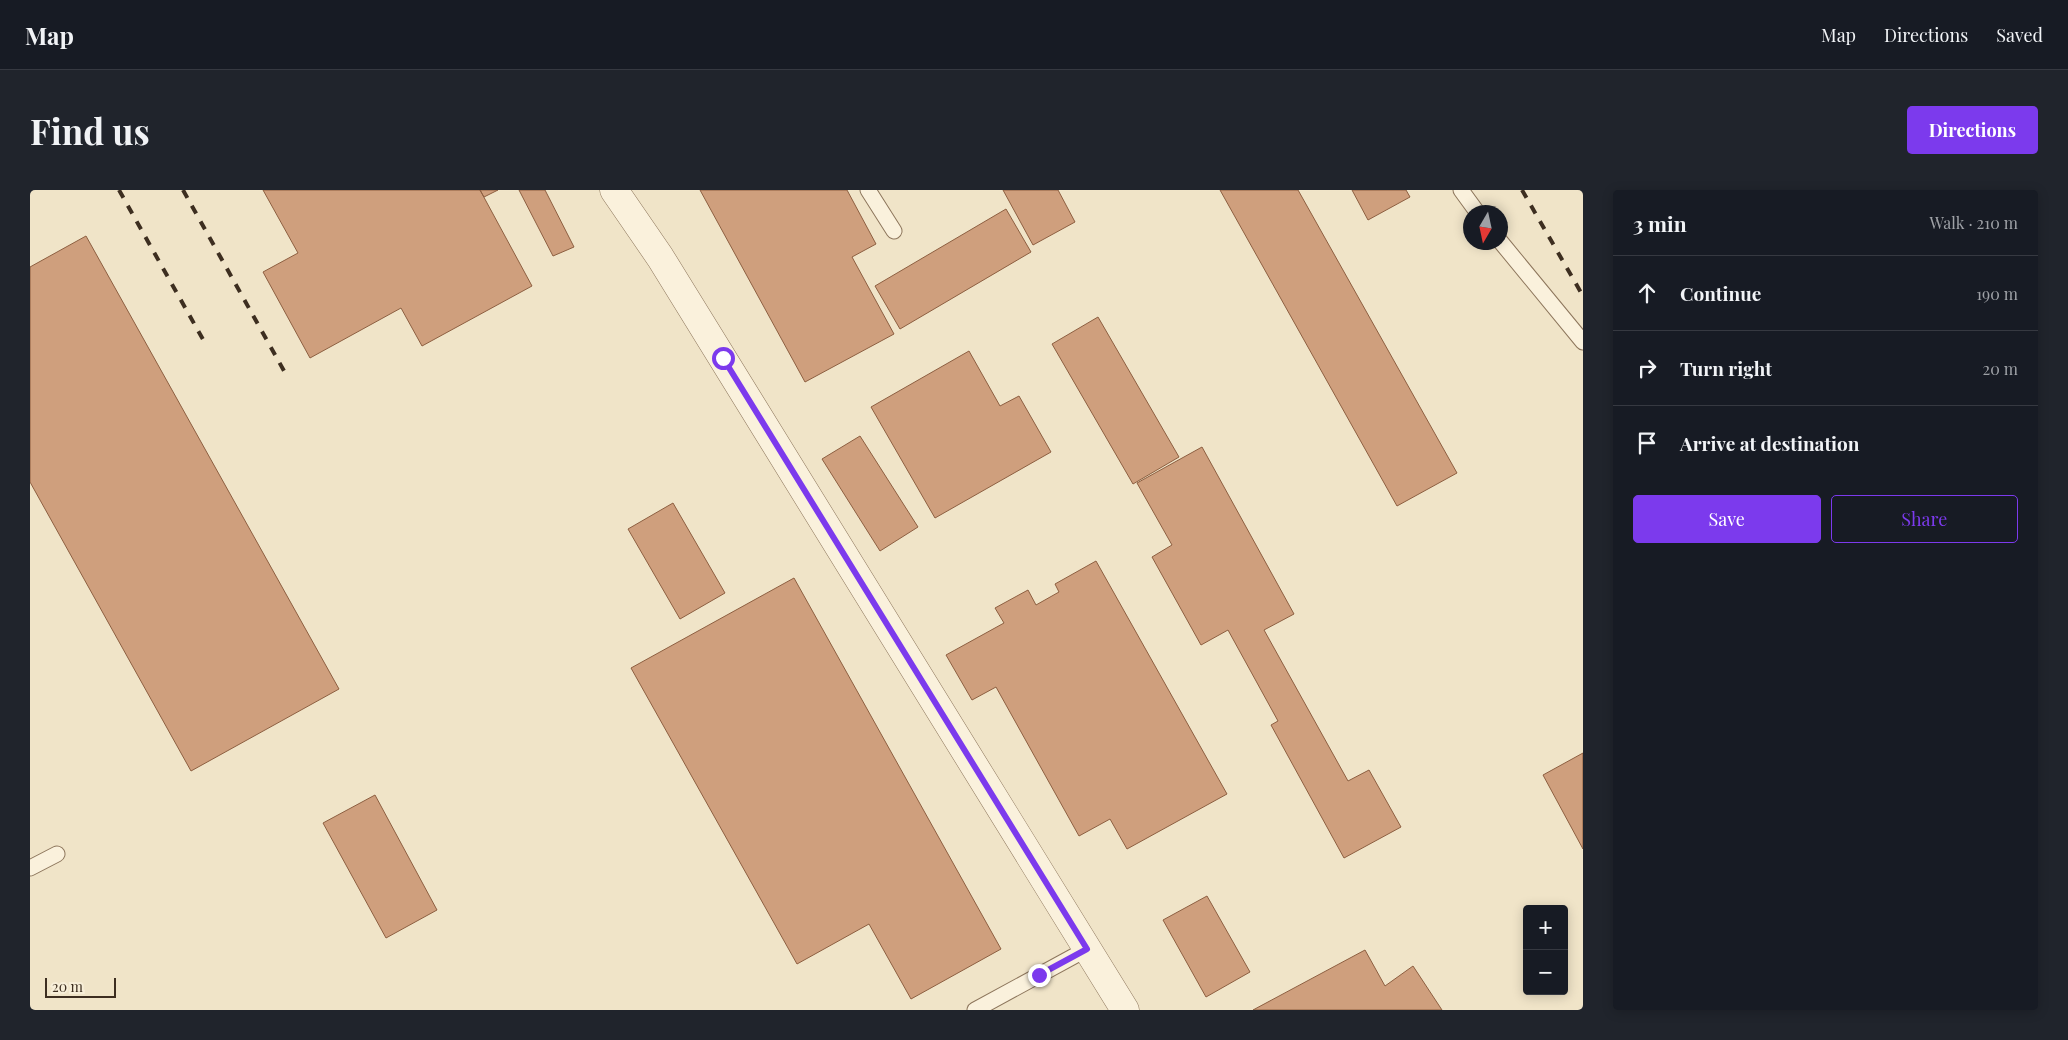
<!DOCTYPE html>
<meta charset="utf-8">
<style>
body{margin:0;font-family:"Playfair Display",serif;background:#20242c;color:#f1f3f6}
.controls{position:absolute;right:15px;bottom:15px;display:grid;overflow:hidden;border-radius:5px;box-shadow:0 2px 12px #0003}
.controls button{width:45px;height:45px;display:grid;place-items:center;padding:0;border:0;border-bottom:1px solid #363941;background:#171b24;color:#f1f3f6;font:25px sans-serif}
.compass{position:absolute;left:1433px;top:15px;width:45px;height:45px;border-radius:50%;background:#171b24;box-shadow:0 2px 12px #0003;rotate:189deg}
.scale{position:absolute;left:15px;bottom:12px;width:71px;box-sizing:border-box;padding-left:5px;border:2px solid #3d2e20;border-top:0;font-size:14px;line-height:18px;white-space:nowrap;color:#3d2e20;-webkit-text-stroke:4px #f7eed8;paint-order:stroke}
.stop{position:absolute;width:15px;height:15px;margin:-11px;border:4px solid #7c3aed;border-radius:50%;background:#fff}
.stop.end{background:#7c3aed;border-color:#fff;box-shadow:0 1px 5px #0008}
.list{margin:0;padding:0;list-style:none}
h2{display:flex;justify-content:space-between;align-items:center;height:65px;margin:0;padding:0 20px;font-size:21px}
h2 small{font-size:16px;font-weight:400;color:#9ea1a6}
.list li{display:grid;grid-template-columns:32px 1fr auto;gap:15px;align-items:center;box-sizing:border-box;height:75px;padding:0 20px;border-top:1px solid #363941}
.list b{display:block;font-size:19px;white-space:nowrap}
.list em{font-size:16px;font-style:normal;color:#9ea1a6}
.actions{display:flex;gap:10px;padding:15px 20px}
.actions a{flex:1;padding:11px 0;border:1px solid #7c3aed;border-radius:5px;text-align:center;font-size:18px;color:#7c3aed}
.actions .main{background:#7c3aed;color:#fff}
.icon{flex:none;width:28px;height:28px;fill:none;stroke:currentColor;stroke-width:2;stroke-linecap:round;stroke-linejoin:round}
.map{position:relative;flex:none;width:1553px;height:820px;overflow:hidden;border-radius:5px}
header{display:flex;align-items:center;gap:30px;box-sizing:border-box;height:70px;padding:0 25px;background:#171b24;border-bottom:1px solid #363941}
header strong{font-size:24px}
nav{display:flex;gap:28px;margin-inline-start:auto;font-size:18px}
.intro{display:flex;align-items:center;justify-content:space-between;box-sizing:border-box;height:120px;padding:0 30px}
h1{margin:0;font-size:35px}
.button{padding:12px 22px;border-radius:5px;background:#7c3aed;color:#fff;font-size:18px;font-weight:700}
main{display:flex;gap:30px;padding:0 30px}
aside{flex:1;background:#171b24;border-radius:5px;box-shadow:0 2px 12px #0003}
.map>svg:first-child{display:block}
</style>
<header>
<strong>Map</strong>
<nav><a>Map</a><a>Directions</a><a>Saved</a></nav>
</header>
<div class="intro"><h1>Find us</h1><a class="button">Directions</a></div>
<main>
<div class="map">
<svg width="1553" height="820" viewBox="0 0 1553 820">
<rect width="100%" height="100%" fill="#f0e4c8"/>
<path fill="#cf9f7d" stroke="#8d5f41" d="M 233,0 L 450,0 L 502,96 L 392,156 L 371,118 L 280,168 L 233,82 L 268,63 Z
M 450,0 L 468,0 L 454,7 Z
M 489,0 L 515,0 L 544,57 L 523,66 Z
M 670,0 L 817,0 L 846,54 L 822,67 L 864,144 L 775,192 Z
M 973,0 L 1028,0 L 1045,32 L 1003,55 Z
M 1190,0 L 1268,0 L 1427,283 L 1367,316 Z
M 1322,0 L 1376,0 L 1380,7 L 1338,30 Z
M 976,19 L 1001,62 L 870,139 L 845,96 Z
M 56,46 L 309,499 L 161,581 L 0,292 L 0,77 Z
M 1068,127 L 1149,267 L 1103,294 L 1022,154 Z
M 939,161 L 970,216 L 989,206 L 1021,262 L 905,328 L 841,217 Z
M 830,246 L 888,337 L 850,361 L 792,269 Z
M 1172,257 L 1264,424 L 1234,440 L 1318,591 L 1339,580 L 1371,637 L 1314,668 L 1241,535 L 1248,531 L 1198,440 L 1171,455 L 1122,367 L 1142,355 L 1107,293 Z
M 643,313 L 695,403 L 650,429 L 598,339 Z
M 1066,371 L 1197,604 L 1097,659 L 1080,629 L 1049,646 L 966,497 L 942,510 L 916,465 L 974,433 L 965,418 L 998,400 L 1006,415 L 1029,402 L 1025,394 Z
M 764,388 L 971,759 L 881,809 L 839,734 L 767,774 L 601,478 Z
M 1553,563 L 1553,659 L 1513,585 Z
M 345,605 L 407,720 L 356,748 L 293,633 Z
M 1177,706 L 1220,782 L 1176,807 L 1133,730 Z
M 1335,760 L 1355,796 L 1383,776 L 1412,820 L 1223,820 Z"/>
<g fill="none" stroke-linecap="round" stroke-linejoin="round">
<defs>
<path id="service" d="M 838,0 L 864,41
M 1431,0 L 1447,22
M 1470,51 L 1553,152
M 0,678 L 27,664
M 945,820 L 1057,759"/>
<path id="minor" d="M 584,0 L 630,67 L 1095,820"/>
</defs>
<use href="#service" stroke="#8d765c" stroke-width="17"/>
<use href="#minor" stroke="#8d765c" stroke-width="29"/>
<use href="#service" stroke="#faf1dc" stroke-width="15"/>
<use href="#minor" stroke="#faf1dc" stroke-width="28"/>
<path stroke="#3d2e20" stroke-width="4" stroke-dasharray="9 9" stroke-linecap="butt" d="M 89,0 L 175,153
M 153,0 L 258,188
M 1492,0 L 1553,106"/>
</g>
<g fill="none" stroke-linecap="round" stroke-linejoin="round">
<path stroke="#7c3aed" stroke-width="6" d="M 693,168 L 1057,759 L 1009,785"/>
</g>
</svg>
<div class="controls">
<button>+</button>
<button>−</button>
</div>
<svg class="compass" viewBox="-18 -18 36 36"><path d="M0-13l5 13h-10z" fill="#e53935"/><path d="M0 13l5-13h-10z" fill="#9ea1a6"/></svg>
<div class="scale">20 m</div>
<div class="stop" style="left:693px;top:168px"></div>
<div class="stop end" style="left:1009px;top:785px"></div>
</div>
<aside>
<h2>3 min<small>Walk · 210 m</small></h2>
<ul class="list">
<li><svg class="icon" aria-label="ahead" viewBox="0 0 24 24"><path d="M12 20V5M6 11l6-6 6 6"/></svg><div><b>Continue</b></div><em>190 m</em></li>
<li><svg class="icon" aria-label="right" viewBox="0 0 24 24"><path d="M7 20v-9h11M14 6l5 5-5 5"/></svg><div><b>Turn right</b></div><em>20 m</em></li>
<li><svg class="icon" aria-label="arrive" viewBox="0 0 24 24"><path d="M6 21V4h12l-3 4 3 4H6"/></svg><div><b>Arrive at destination</b></div></li>
</ul>
<div class="actions"><a class="main">Save</a><a>Share</a></div>
</aside>
</main>
